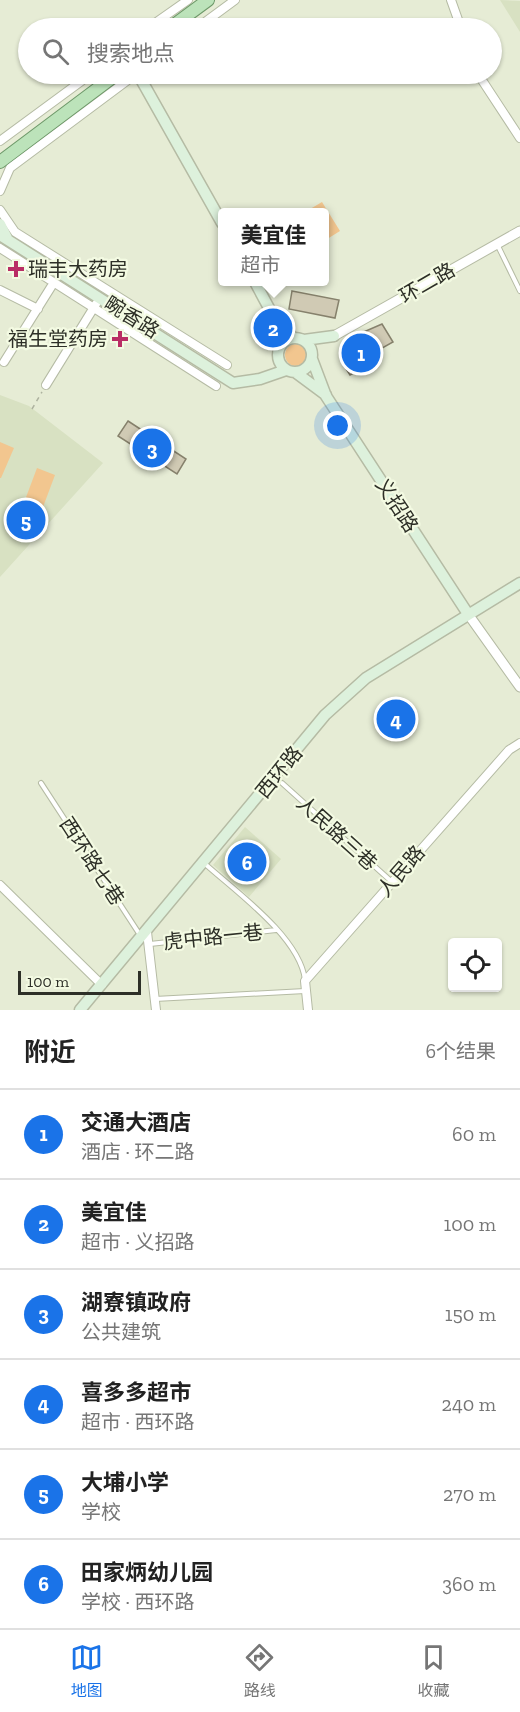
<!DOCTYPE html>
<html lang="zh">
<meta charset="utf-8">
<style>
body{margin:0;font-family:"Zilla Slab","Noto Sans SC",serif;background:#f6f6f6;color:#222}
.controls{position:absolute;right:18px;bottom:18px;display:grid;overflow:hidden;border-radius:6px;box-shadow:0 2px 4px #0004}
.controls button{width:54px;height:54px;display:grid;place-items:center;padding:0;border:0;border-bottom:2px solid #e0e0e0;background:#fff;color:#222;font:30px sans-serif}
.scale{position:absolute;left:18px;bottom:15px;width:123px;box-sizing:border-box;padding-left:6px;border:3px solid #2d2f27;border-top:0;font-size:16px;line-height:21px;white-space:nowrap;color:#2d2f27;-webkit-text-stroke:4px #f3fae2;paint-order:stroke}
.you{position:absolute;left:338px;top:426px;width:21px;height:21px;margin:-15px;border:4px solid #fff;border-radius:50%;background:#1a73e8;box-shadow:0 0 0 9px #1a73e833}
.badge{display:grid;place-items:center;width:39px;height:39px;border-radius:50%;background:#1a73e8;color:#fff;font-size:20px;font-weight:700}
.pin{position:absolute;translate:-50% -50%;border:3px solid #fff;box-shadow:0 2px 6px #0006}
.popup{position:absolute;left:218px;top:208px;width:111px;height:78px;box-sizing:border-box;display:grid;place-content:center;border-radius:6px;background:#fff;filter:drop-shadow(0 2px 4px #0005);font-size:20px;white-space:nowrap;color:#767676}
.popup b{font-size:22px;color:#222}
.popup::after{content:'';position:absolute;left:50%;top:100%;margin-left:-12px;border:12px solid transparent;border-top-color:#fff}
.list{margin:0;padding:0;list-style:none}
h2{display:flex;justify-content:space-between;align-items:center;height:78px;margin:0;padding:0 24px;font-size:26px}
h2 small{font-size:20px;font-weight:400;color:#767676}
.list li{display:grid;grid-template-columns:39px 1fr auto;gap:18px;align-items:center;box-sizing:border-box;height:90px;padding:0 24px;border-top:2px solid #e0e0e0}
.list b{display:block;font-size:22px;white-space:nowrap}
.list p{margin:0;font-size:20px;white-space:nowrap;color:#767676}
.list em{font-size:20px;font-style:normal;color:#767676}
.icon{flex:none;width:33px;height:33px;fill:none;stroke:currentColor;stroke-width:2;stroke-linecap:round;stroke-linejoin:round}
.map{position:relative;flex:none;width:520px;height:1010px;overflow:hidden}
.search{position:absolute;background:#fff;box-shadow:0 2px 4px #0004;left:18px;right:18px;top:18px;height:66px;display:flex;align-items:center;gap:15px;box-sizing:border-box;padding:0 21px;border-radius:33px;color:#767676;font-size:22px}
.sheet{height:618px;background:#fff}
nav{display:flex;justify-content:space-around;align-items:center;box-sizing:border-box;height:84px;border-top:2px solid #e0e0e0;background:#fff;font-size:16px;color:#767676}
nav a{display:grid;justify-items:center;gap:3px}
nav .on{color:#1a73e8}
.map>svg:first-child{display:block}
</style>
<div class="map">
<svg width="520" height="1010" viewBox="0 0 520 1010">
<rect width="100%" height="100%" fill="#e6ecd5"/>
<path fill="#d8e1c2" d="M 500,0 L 520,1 L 520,32 Z
M 0,395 L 29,406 L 103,463 L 0,577 Z
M 245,827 L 281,859 L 249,897 L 213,865 Z"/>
<path fill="#f2c68f" d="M 322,202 L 340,231 L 324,241 L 324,212 L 305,212 Z
M285 355a11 11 0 1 1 22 0a11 11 0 1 1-22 0Z
M 0,442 L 14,448 L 1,478 L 0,478 Z
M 37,468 L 55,475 L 43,507 L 25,500 Z"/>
<path fill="#d0cab4" stroke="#86816c" stroke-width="1.5" d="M 292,291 L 339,300 L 335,318 L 289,309 Z
M 382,324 L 393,342 L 366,357 L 369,365 L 350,375 L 341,361 L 350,349 L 352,337 Z
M 128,421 L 186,459 L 177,474 L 118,436 Z"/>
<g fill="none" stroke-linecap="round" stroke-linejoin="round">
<defs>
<path id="service" d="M 498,246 L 520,291
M 41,783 L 140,935
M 282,783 L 392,882
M 204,863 C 235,891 300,937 305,980
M 150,944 L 276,930
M 155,999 L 305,991"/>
<path id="minor" d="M 451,0 L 461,28
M 148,28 L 188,0
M 197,28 L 235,0
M 478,74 L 520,138
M 0,141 L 91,74
M 0,191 L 10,168 L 136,74
M 0,210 L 15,232 L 227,365
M 0,248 L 216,386
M 0,290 L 38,309
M 4,362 L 51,287
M 46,385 L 96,304
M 0,885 L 102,985
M 147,932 L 156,1010
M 308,1010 L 305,981 L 509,750 L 520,743"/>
<path id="tertiary" d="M 334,336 L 520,231
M 468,614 L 520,687"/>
<path id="secondary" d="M 138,74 L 222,223
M 0,224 L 7,238
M 0,235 L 233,383 L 260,379 L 286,370
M 255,282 L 277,323 L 294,338
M278 355a17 17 0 1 1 34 0a17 17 0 1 1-34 0Z
M 304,340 L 334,336
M 312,359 L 326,396 L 468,614
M 295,372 L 326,395
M 80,1010 L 325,715 L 366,678 L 520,583"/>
<path id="primary" d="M 170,28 L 208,0
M 0,162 L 117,74"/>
</defs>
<use href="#service" stroke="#b5bba4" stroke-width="6"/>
<use href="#minor" stroke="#b5bba4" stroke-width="10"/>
<use href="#tertiary" stroke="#b5bba4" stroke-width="11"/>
<use href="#secondary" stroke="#b5bba4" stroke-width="13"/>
<use href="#primary" stroke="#6d9869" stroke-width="14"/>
<path stroke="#adb29f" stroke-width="1.5" stroke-dasharray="4.5 4.5" stroke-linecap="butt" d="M 32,409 L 42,392"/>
<use href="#service" stroke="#fff" stroke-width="4"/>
<use href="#minor" stroke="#fff" stroke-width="8"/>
<use href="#tertiary" stroke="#fff" stroke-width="9"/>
<use href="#secondary" stroke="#ddf1dc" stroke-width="10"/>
<use href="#primary" stroke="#bce3ba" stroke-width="12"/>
</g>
<g fill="#b92d65" stroke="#f3fae2" stroke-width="2">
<path d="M13 260h6v6h6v6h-6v6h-6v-6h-6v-6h6z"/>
<path d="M117 330h6v6h6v6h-6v6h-6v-6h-6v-6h6z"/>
</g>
<g text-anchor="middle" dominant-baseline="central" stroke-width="4.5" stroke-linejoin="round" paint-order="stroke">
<g font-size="20" fill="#2d2f27" stroke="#f3fae2" text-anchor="start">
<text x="28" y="269">瑞丰大药房</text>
<text x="108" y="339" text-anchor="end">福生堂药房</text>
</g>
<g font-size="20" fill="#2d2f27" stroke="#f3fae2">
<text transform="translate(427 283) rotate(-30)">环二路</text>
<text transform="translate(132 317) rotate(32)">畹香路</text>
<text transform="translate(397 505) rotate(57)">义招路</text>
<text transform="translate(279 772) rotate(-51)">西环路</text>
<text transform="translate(337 833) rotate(42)">人民路三巷</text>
<text transform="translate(92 861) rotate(57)">西环路七巷</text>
<text transform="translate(401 871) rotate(-49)">人民路</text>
<text transform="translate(213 937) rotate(-6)">虎中路一巷</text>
</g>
</g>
</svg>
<div class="controls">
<button><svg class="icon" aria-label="locate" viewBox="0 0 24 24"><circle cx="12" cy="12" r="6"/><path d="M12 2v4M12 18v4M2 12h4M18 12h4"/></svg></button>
</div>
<div class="scale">100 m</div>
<div class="you"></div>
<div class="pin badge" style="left:361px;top:353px">1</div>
<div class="pin badge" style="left:273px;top:328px">2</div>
<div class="popup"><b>美宜佳</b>超市</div>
<div class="pin badge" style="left:152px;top:448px">3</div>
<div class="pin badge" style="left:396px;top:719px">4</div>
<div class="pin badge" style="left:26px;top:520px">5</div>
<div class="pin badge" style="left:247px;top:862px">6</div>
<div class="search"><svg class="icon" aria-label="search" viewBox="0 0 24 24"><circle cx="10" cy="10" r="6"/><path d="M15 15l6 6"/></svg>搜索地点</div>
</div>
<section class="sheet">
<h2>附近<small>6个结果</small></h2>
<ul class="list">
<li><span class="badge">1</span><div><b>交通大酒店</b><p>酒店 · 环二路</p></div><em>60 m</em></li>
<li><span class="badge">2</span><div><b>美宜佳</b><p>超市 · 义招路</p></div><em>100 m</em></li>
<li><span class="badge">3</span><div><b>湖寮镇政府</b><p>公共建筑</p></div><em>150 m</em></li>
<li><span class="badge">4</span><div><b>喜多多超市</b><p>超市 · 西环路</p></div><em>240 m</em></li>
<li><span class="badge">5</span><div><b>大埔小学</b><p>学校</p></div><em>270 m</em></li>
<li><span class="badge">6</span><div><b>田家炳幼儿园</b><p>学校 · 西环路</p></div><em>360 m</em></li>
</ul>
</section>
<nav>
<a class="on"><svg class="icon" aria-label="map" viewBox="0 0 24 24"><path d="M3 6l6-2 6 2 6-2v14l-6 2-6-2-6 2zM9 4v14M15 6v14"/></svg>地图</a>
<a><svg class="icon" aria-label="directions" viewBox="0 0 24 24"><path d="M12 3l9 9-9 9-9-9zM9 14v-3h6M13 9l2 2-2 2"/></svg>路线</a>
<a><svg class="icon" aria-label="saved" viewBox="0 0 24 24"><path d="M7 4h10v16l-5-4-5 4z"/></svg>收藏</a>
</nav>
